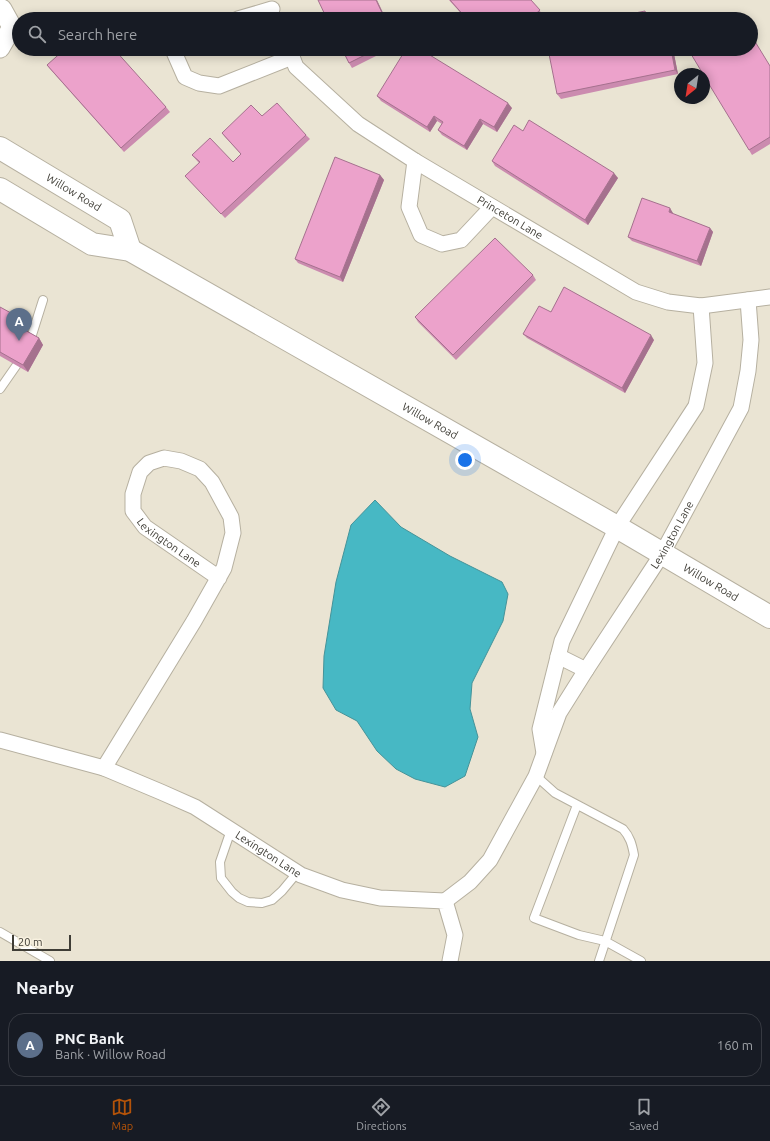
<!DOCTYPE html>
<meta charset="utf-8">
<style>
body{margin:0;font-family:Ubuntu,sans-serif;background:#20242c;color:#f1f3f6}
.compass{position:absolute;left:674px;top:68px;width:36px;height:36px;border-radius:50%;background:#171b24;box-shadow:0 2px 10px #0003;rotate:210deg}
.scale{position:absolute;left:12px;bottom:10px;width:59px;box-sizing:border-box;padding-left:4px;border:2px solid #3f3d36;border-top:0;font-size:11px;line-height:14px;white-space:nowrap;color:#3f3d36;-webkit-text-stroke:3px #f8f1e0;paint-order:stroke}
.you{position:absolute;left:465px;top:460px;width:14px;height:14px;margin:-10px;border:3px solid #fff;border-radius:50%;background:#1a73e8;box-shadow:0 0 0 6px #1a73e833}
.badge{display:grid;place-items:center;width:26px;height:26px;border-radius:50%;background:#b45309;color:#fff;font-size:13px;font-weight:700}
.pin{position:absolute;translate:-50% -33px;filter:drop-shadow(0 1px 2px #0008)}
.pin::after{content:'';position:absolute;top:21px;width:14px;height:12px;background:inherit;clip-path:polygon(0 0,100% 0,50% 100%)}
.list{margin:0;padding:0;list-style:none}
h2{display:flex;justify-content:space-between;align-items:center;height:52px;margin:0;padding:0 16px;font-size:17px}
h2 small{font-size:13px;font-weight:400;color:#9ea1a6}
.list li{display:grid;grid-template-columns:26px 1fr auto;gap:12px;align-items:center;box-sizing:border-box;height:64px;margin:0 8px 8px;padding:0 8px;border:1px solid #363941;border-radius:16px}
.list b{display:block;font-size:15px;white-space:nowrap}
.list p{margin:0;font-size:13px;white-space:nowrap;color:#9ea1a6}
.list em{font-size:13px;font-style:normal;color:#9ea1a6}
.icon{flex:none;width:22px;height:22px;fill:none;stroke:currentColor;stroke-width:2;stroke-linecap:round;stroke-linejoin:round}
.map{position:relative;flex:none;width:770px;height:961px;overflow:hidden}
.search{position:absolute;background:#171b24;box-shadow:0 2px 10px #0003;left:12px;right:12px;top:12px;height:44px;display:flex;align-items:center;gap:10px;box-sizing:border-box;padding:0 14px;border-radius:22px;color:#9ea1a6;font-size:15px}
.sheet{height:124px;background:#171b24}
nav{display:flex;justify-content:space-around;align-items:center;box-sizing:border-box;height:56px;border-top:1px solid #363941;background:#171b24;font-size:11px;color:#9ea1a6}
nav a{display:grid;justify-items:center;gap:2px}
nav .on{color:#b45309}
.map>svg:first-child{display:block}
</style>
<div class="map">
<svg width="770" height="961" viewBox="0 0 770 961">
<rect width="100%" height="100%" fill="#eae4d3"/>
<path fill="#47b8c4" stroke="#459399" d="M 375,500 L 401,527 L 450,556 L 502,582 L 508,594 L 503,621 L 472,683 L 470,709 L 478,737 L 465,776 L 445,787 L 415,779 L 396,769 L 377,751 L 357,721 L 336,710 L 323,688 L 324,656 L 336,582 L 351,525 Z"/>
<g fill="none" stroke-linecap="round" stroke-linejoin="round">
<defs>
<path id="service" d="M 31,338 L 43,300
M 0,389 L 16,366
M 536,776 L 555,793 L 623,829 C 630,837 632,844 634,855 L 599,961
M 577,805 L 534,918 L 579,935 L 605,941 L 641,961
M 231,830 L 220,862 L 221,878 L 232,892 L 239,898 L 248,902 L 262,903 L 272,900 L 282,891 L 297,873
M 0,932 L 50,961"/>
<g id="minor">
<path d="M 238,19 L 272,9"/>
<path d="M 175,49 L 174,52 L 185,77 L 199,83 L 219,86 L 292,57"/>
<path id="s1" d="M 289,49 L 296,67 L 358,124 L 415,161 L 636,292 L 668,302 L 701,306 L 770,297"/>
<path d="M 415,161 L 409,207 L 421,235 L 442,244 L 461,240 L 492,207"/>
<path d="M 558,656 L 586,670"/>
<path id="s2" d="M 0,740 L 104,768 L 161,792 L 195,807 L 301,875 L 342,890 L 380,898 L 445,901 L 455,935 L 450,961"/>
<path d="M 544,753 L 540,729 L 562,641 L 617,527 L 696,406 L 705,363 L 701,306"/>
<path id="s3" d="M 104,768 L 194,621 L 224,568 L 233,533 L 231,517 L 212,482 L 200,469 L 181,461 L 164,458 L 149,463 L 140,472 L 133,494 L 133,511 L 145,527 L 219,578"/>
<path id="s4" d="M 445,901 L 470,882 L 490,860 L 536,776 L 559,713 L 586,670 L 662,554 L 741,408 L 748,371 L 751,340 L 748,300"/>
</g>
<path id="tertiary" d="M 0,48 L 12,27 L 2,9"/>
<g id="primary">
<path id="s5" d="M 0,148 L 120,220 L 130,250"/>
<path id="s6" d="M 0,189 L 92,244 L 130,250 L 617,527 L 770,617"/>
</g>
</defs>
<use href="#service" stroke="#b6b0a0" stroke-width="10"/>
<use href="#minor" stroke="#b6b0a0" stroke-width="17"/>
<use href="#tertiary" stroke="#b6b0a0" stroke-width="21"/>
<use href="#primary" stroke="#b6b0a0" stroke-width="24"/>
<use href="#service" stroke="#fff" stroke-width="8"/>
<use href="#minor" stroke="#fff" stroke-width="15"/>
<use href="#tertiary" stroke="#fff" stroke-width="19"/>
<use href="#primary" stroke="#fff" stroke-width="22"/>
</g>
<path fill="#cb8baf" d="M 449,0 L 531,0 L 543,15 L 539,19 L 466,19 Z
M 342,49 L 390,49 L 352,68 L 349,63 Z
M 493,49 L 505,49 L 498,55 Z
M 673,49 L 678,74 L 561,99 L 557,94 Z
M 86,53 L 166,107 L 170,112 L 124,152 L 50,69 L 47,65 Z
M 770,65 L 770,144 L 752,155 L 749,150 Z
M 377,96 L 512,108 L 497,132 L 483,124 L 467,150 L 442,135 L 438,130 L 442,124 L 437,121 L 430,132 L 381,101 Z
M 262,116 L 306,135 L 310,139 L 225,218 L 189,180 L 185,176 L 199,163 L 192,155 L 233,162 L 241,154 L 225,137 L 222,133 Z
M 523,131 L 618,178 L 588,225 L 495,166 L 492,161 Z
M 380,175 L 384,180 L 343,282 L 298,263 L 295,259 Z
M 673,213 L 673,214 L 710,228 L 713,232 L 701,266 L 632,241 L 628,237 Z
M 533,275 L 536,280 L 456,360 L 418,322 L 415,317 Z
M 0,307 L 11,313 L 16,320 L 14,324 L 39,338 L 43,345 L 28,372 L 0,356 Z
M 551,312 L 654,340 L 625,393 L 527,338 L 523,334 Z"/>
<path fill="#a5718e" d="M 376,0 L 377,0 L 386,19 L 385,19 Z
M 645,11 L 648,16 L 649,19 L 646,19 Z
M 671,49 L 673,49 L 678,74 L 675,70 Z
M 508,103 L 512,108 L 497,132 L 494,127 Z
M 434,116 L 437,121 L 430,132 L 427,127 Z
M 480,119 L 483,124 L 467,150 L 464,146 Z
M 614,173 L 618,178 L 588,225 L 585,220 Z
M 380,175 L 384,180 L 343,282 L 340,277 Z
M 670,208 L 673,213 L 672,217 L 669,212 Z
M 710,228 L 713,232 L 701,266 L 697,261 Z
M 11,313 L 16,320 L 12,327 L 7,320 Z
M 651,335 L 654,340 L 625,393 L 622,388 Z
M 39,338 L 43,345 L 28,372 L 23,365 Z"/>
<path fill="#eca2cb" stroke="#a5718e" d="M 318,0 L 376,0 L 385,19 L 327,19 Z
M 450,0 L 531,0 L 540,10 L 530,19 L 467,19 Z
M 645,11 L 646,19 L 605,19 Z
M 751,35 L 770,66 L 770,137 L 749,150 L 704,76 L 704,74 L 703,74 L 688,49 L 751,49 Z
M 65,49 L 82,49 L 86,53 L 91,49 L 114,49 L 166,107 L 121,148 L 47,65 Z
M 342,49 L 377,49 L 349,63 Z
M 406,49 L 420,49 L 508,103 L 494,127 L 480,119 L 464,146 L 438,130 L 443,122 L 434,116 L 427,127 L 377,96 Z
M 548,49 L 671,49 L 675,70 L 557,94 Z
M 277,103 L 306,135 L 221,214 L 185,176 L 200,162 L 192,155 L 210,138 L 233,162 L 241,154 L 222,133 L 251,105 L 262,116 Z
M 529,120 L 614,173 L 585,220 L 492,161 L 514,125 L 523,131 Z
M 335,157 L 380,175 L 340,277 L 295,259 Z
M 642,198 L 670,208 L 669,212 L 710,228 L 697,261 L 628,237 Z
M 495,238 L 533,275 L 453,355 L 415,317 Z
M 564,287 L 651,335 L 622,388 L 523,334 L 539,306 L 551,312 Z
M 0,307 L 11,313 L 7,320 L 39,338 L 23,365 L 0,352 Z"/>
<g text-anchor="middle" dominant-baseline="central" stroke-width="3.5" stroke-linejoin="round" paint-order="stroke">
<g font-size="11" fill="#3f3d36" stroke="#f8f1e0">
<text stroke="none"><textPath href="#s5" startOffset="86">Willow Road</textPath></text>
<text stroke="none"><textPath href="#s1" startOffset="282">Princeton Lane</textPath></text>
<text stroke="none"><textPath href="#s6" startOffset="491">Willow Road</textPath></text>
<text stroke="none"><textPath href="#s4" startOffset="435">Lexington Lane</textPath></text>
<text stroke="none"><textPath href="#s3" startOffset="498">Lexington Lane</textPath></text>
<text stroke="none"><textPath href="#s6" startOffset="815">Willow Road</textPath></text>
<text stroke="none"><textPath href="#s2" startOffset="294">Lexington Lane</textPath></text>
</g>
</g>
</svg>
<svg class="compass" viewBox="-18 -18 36 36"><path d="M0-13l5 13h-10z" fill="#e53935"/><path d="M0 13l5-13h-10z" fill="#9ea1a6"/></svg>
<div class="scale">20 m</div>
<div class="you"></div>
<div class="pin badge" style="left:19px;top:341px;background:#5c6f8a">A</div>
<div class="search"><svg class="icon" aria-label="search" viewBox="0 0 24 24"><circle cx="10" cy="10" r="6"/><path d="M15 15l6 6"/></svg>Search here</div>
</div>
<section class="sheet">
<h2>Nearby<small></small></h2>
<ul class="list">
<li><span class="badge" style="background:#5c6f8a">A</span><div><b>PNC Bank</b><p>Bank · Willow Road</p></div><em>160 m</em></li>
</ul>
</section>
<nav>
<a class="on"><svg class="icon" aria-label="map" viewBox="0 0 24 24"><path d="M3 6l6-2 6 2 6-2v14l-6 2-6-2-6 2zM9 4v14M15 6v14"/></svg>Map</a>
<a><svg class="icon" aria-label="directions" viewBox="0 0 24 24"><path d="M12 3l9 9-9 9-9-9zM9 14v-3h6M13 9l2 2-2 2"/></svg>Directions</a>
<a><svg class="icon" aria-label="saved" viewBox="0 0 24 24"><path d="M7 4h10v16l-5-4-5 4z"/></svg>Saved</a>
</nav>
